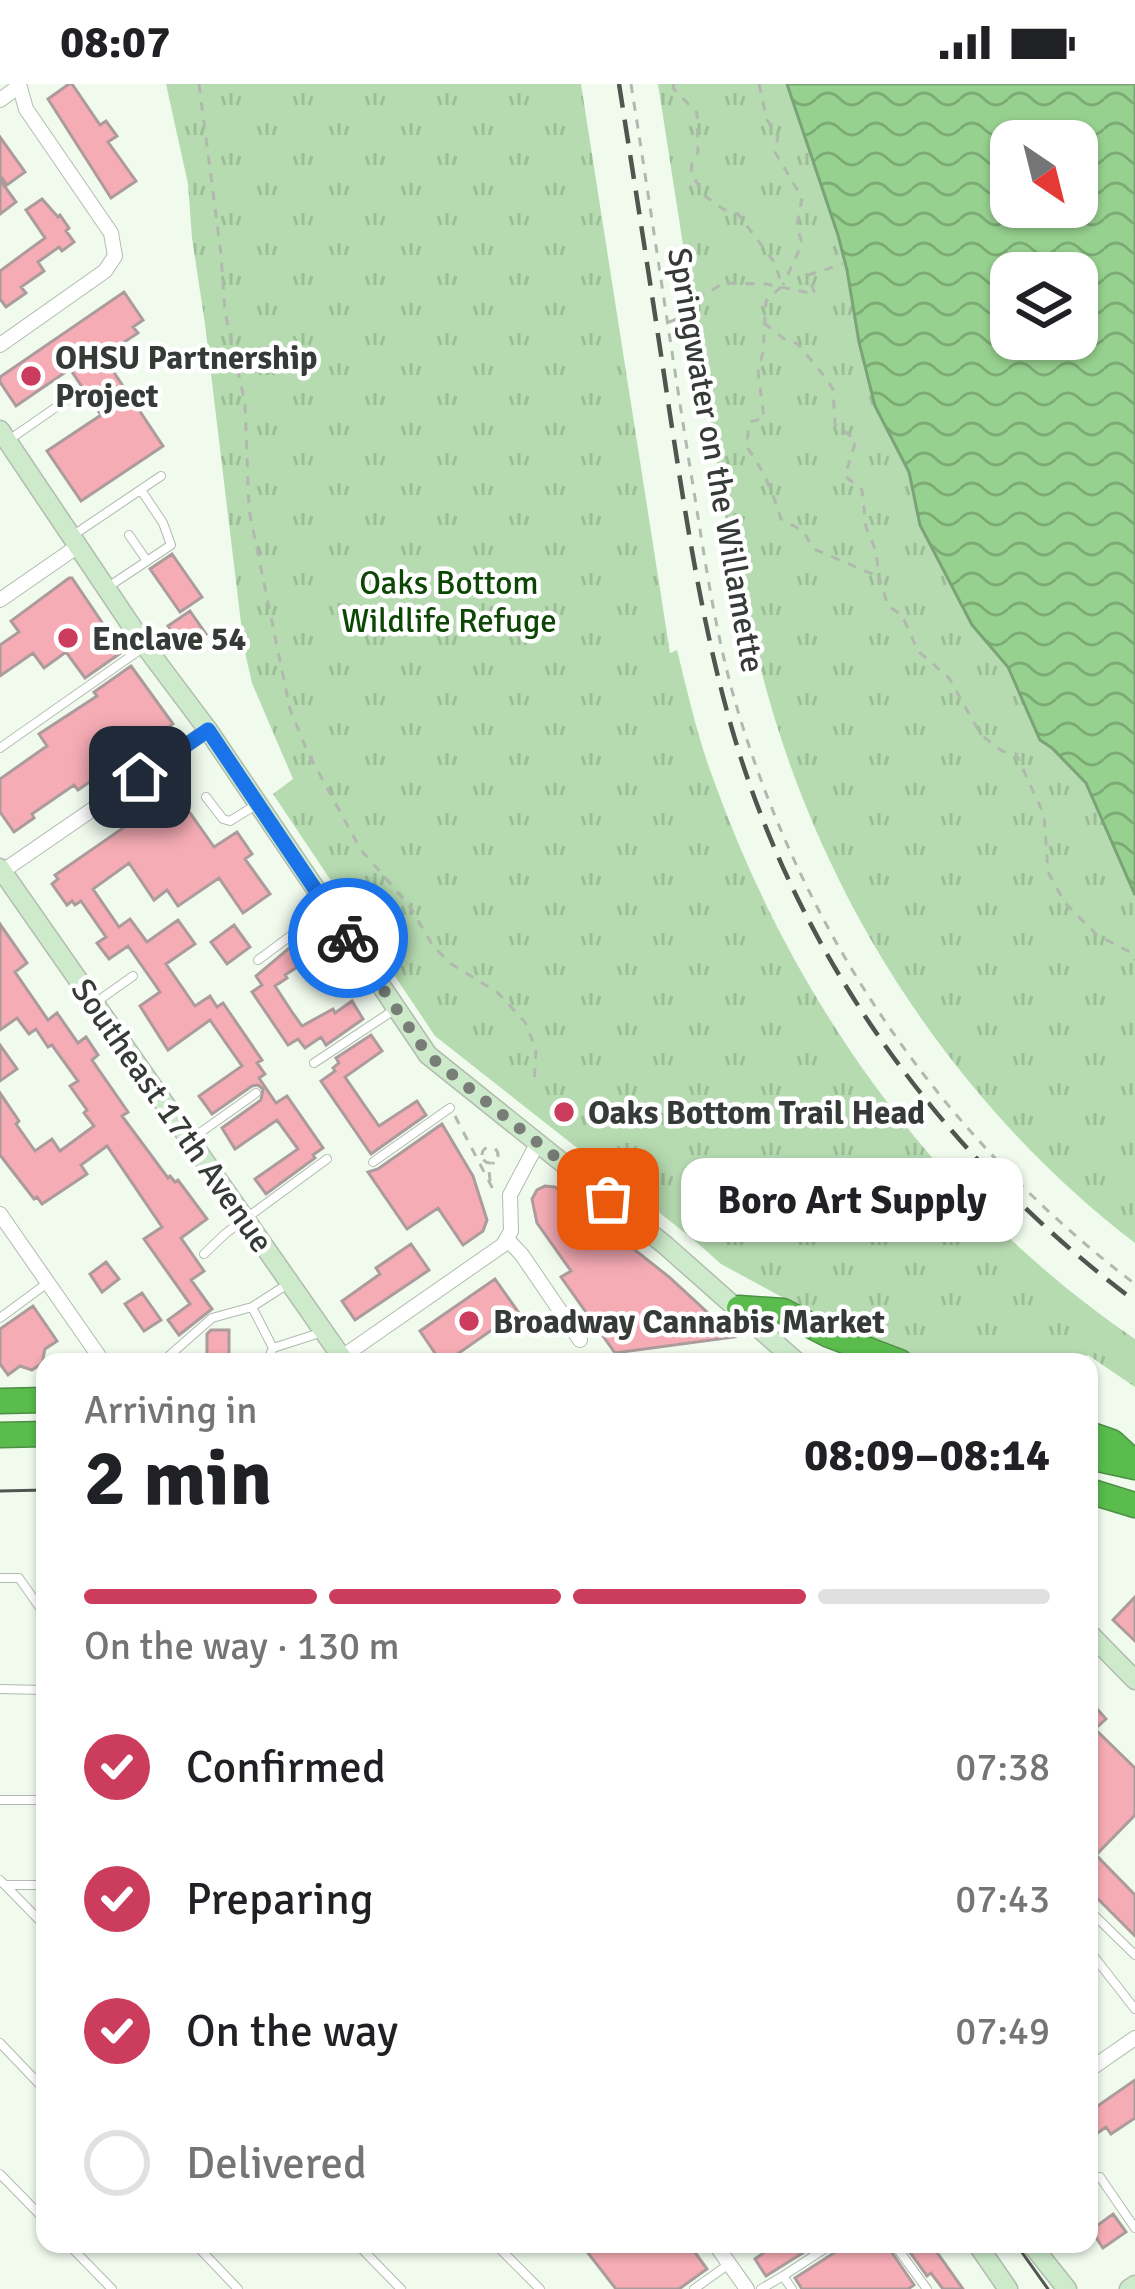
<!DOCTYPE html>
<html lang="en">
<head>
<meta charset="utf-8">
<style>
  :root { --surface:#fff; --page:#f6f6f6; --text:#202124; --muted:#757577; --line:#e0e0e0; --accent:#cb3c5d }
  body { margin:0; font-family:Signika,sans-serif; background:var(--page); color:var(--text); height:100vh; display:flex; flex-direction:column; font-size:45px; white-space:nowrap }
  * { box-sizing:border-box; margin:0 }
  p { font-size:39px; color:var(--muted) }
  .icon { flex:none; width:66px; height:66px; fill:none; stroke:currentColor; stroke-width:2; stroke-linecap:round; stroke-linejoin:round }
  .map { position:relative; flex:1; overflow:hidden }
  .panel { position:absolute; left:36px; top:1269px; width:1062px; height:900px; display:flex; flex-direction:column; background:var(--surface); border-radius:24px; box-shadow:0 3px 9px #0004 }
  .panel>* { flex:none }
  .needle { width:78px; rotate:145deg }
  .controls { position:absolute; left:990px; top:36px; display:grid; gap:24px }
  .controls a { display:grid; place-items:center; width:108px; height:108px; border-radius:24px; background:var(--surface); box-shadow:0 3px 9px #0004; font-size:60px }
  .pin { position:absolute; display:grid; place-items:center; width:102px; height:102px; color:#fff; margin:-51px; border-radius:24px; box-shadow:0 6px 18px #0006 }
  .courier { position:absolute; display:grid; place-items:center; width:120px; height:120px; margin:-60px; border:9px solid #1a73e8; border-radius:50%; background:#fff; color:#222; box-shadow:0 3px 15px #0007 }
  .bubble { position:absolute; height:84px; border-radius:24px; background:var(--surface); box-shadow:0 3px 9px #0004; font-size:39px; font-weight:700; line-height:84px; text-align:center }
  .headline em { font-style:normal; font-weight:700 }
  .headline div { display:flex; flex-direction:column-reverse }
  .headline { display:flex; align-items:center; justify-content:space-between; height:204px; padding:0 48px }
  h1 { font-size:78px; font-weight:700; line-height:90px }
  .bar { display:grid; grid-template-columns:repeat(4,1fr); gap:18px 12px; align-content:center; height:144px; padding:0 48px }
  .bar i { height:15px; border-radius:9px; background:var(--line) }
  .bar .current { background:var(--accent) }
  .bar p { grid-column:span 4 }
  ol { padding:0 48px; list-style:none }
  li { display:flex; align-items:center; gap:36px; height:132px }
  li p { margin-inline-start:auto }
  li .icon { padding:12px; border-radius:50%; background:var(--accent); color:#fff; stroke-width:4 }
  li:last-child { color:var(--muted) }
  li i { width:66px; height:66px; border:6px solid var(--line); border-radius:50% }
  .status { display:flex; justify-content:space-between; align-items:center; height:84px; padding:0 60px; background:var(--surface); direction:ltr }
  .status svg { height:33px; fill:currentColor }
  .map>svg:first-child { display:block }
  .park { fill:url(#park-tufts) }
  .water { fill:url(#water-waves); stroke:#7aa475; stroke-width:3; fill-rule:evenodd }
  .building { fill:#f6acb5; stroke:#ac9b9d; stroke-width:3 }
  .lines { fill:none; stroke-linecap:round; stroke-linejoin:round }
  .lane-casing { stroke:#b1bbaf; stroke-width:10 }
  .street-casing { stroke:#b1bbaf; stroke-width:16 }
  .secondary-casing { stroke:#b1bbaf; stroke-width:21 }
  .highway-casing { stroke:#4d8f45; stroke-width:27 }
  .path { stroke:#b1b9af; stroke-width:3; stroke-dasharray:9 9; stroke-linecap:butt }
  .lane { stroke:#fff; stroke-width:8 }
  .street { stroke:#fff; stroke-width:14 }
  .secondary { stroke:#cdebca; stroke-width:18 }
  .highway { stroke:#59bc4d; stroke-width:24 }
  .tram { stroke:#505550; stroke-width:3 }
  .rail { stroke:#505550; stroke-width:4.5; stroke-dasharray:24 12; stroke-linecap:butt }
  .done { stroke:#787e77; stroke-width:12; stroke-dasharray:0 21.6 }
  .route { stroke:#1a73e8; stroke-width:15 }
  .poi-dot { fill:#cb3c5d; stroke:#fff; stroke-width:4.5 }
  .labels { text-anchor:middle; stroke-width:9; stroke-linejoin:round; paint-order:stroke }
  .poi-label { font-size:33px; font-weight:bold; fill:#373b37; stroke:#fff; text-anchor:start }
  .street-label { font-size:33px; fill:#373b37; stroke:#fff }
  .park-label { font-size:33px; fill:#0c4704; stroke:#fff }
</style>
</head>
<body>
<div class="status"><b>08:07</b><svg viewBox="0 0 49 12"><path d="M0 12V9h3v3zM5 12V6h3v6zM10 12V3h3v9zM15 12V0h3v12zM26 1h20v11H26zM47 4h2v5h-2z"/></svg></div>
<div class="map">
<svg width="1135" height="2205" viewBox="0 0 1135 2205">
  <defs>
    <pattern id="park-tufts" width="24" height="20" patternUnits="userSpaceOnUse" patternTransform="scale(3)"><rect width="24" height="20" fill="#b6dbb1"/><path d="M3 7l-1-3M5 7V3M7 7l1-3M15 17l-1-3M17 17v-4M19 17l1-3" fill="none" stroke="#9dbd99"/></pattern>
    <pattern id="water-waves" width="16" height="10" patternUnits="userSpaceOnUse" patternTransform="scale(3)"><rect width="16" height="10" fill="#97d18f"/><path d="M0 5q4-4 8 0t8 0" fill="none" stroke="#7cab76"/></pattern>
  </defs>
  <rect width="100%" height="100%" fill="#f0fbee"/>
  <path class="park" d="M166,0H581L670,569L677,566C688,610 698,655 714,697C794,920 938,1121 1135,1255V1303L1088,1271L1069,1278H933L896,1266L826,1237L721,1180L694,1156L435,952L273,710L293,695L252,599L244,564L205,240L192,154L188,100Z
    M658,0H787L838,151L847,186L859,258L875,322L909,388L920,441L972,541L1008,582L1039,656L1052,664L1086,699L1135,811V1159C932,1003 792,768 746,517L739,521Z"/>
  <path class="water" d="M787,0H1135V811L1086,699L1052,664L1040,656L1008,583L972,541L920,441L909,388L875,322L859,258L847,186L838,151ZM1011,57H1077V123H1011ZM1011,189H1077V255H1011Z"/>
  <path class="building" d="M69,0H72L100,41L106,37L117,52L108,58L136,97L111,114L48,15Z
    M0,53L25,88L7,101L0,91Z
    M0,96L16,118L0,130Z
    M42,115L58,133L60,131L69,144L66,147L74,158L62,167L59,163L38,178L44,187L21,203L26,209L6,223L0,215V187L45,154L26,126Z
    M124,208L143,236L133,243L138,249L103,272L163,362L81,417L47,367L101,331L70,285L16,322L0,298V293Z
    M172,470L202,513L180,528L150,485Z
    M69,494H72L122,568L85,594L66,568L44,584L33,569L0,592V561L19,548L11,537Z
    M190,527L206,550L184,565L168,542Z
    M131,582L173,640L78,706L74,701L32,730L34,734L14,748L0,728V695L47,662L39,650L97,612L94,608Z
    M166,707L170,713L176,709L214,763L237,748L252,770L245,775L270,810L243,829L219,794L178,822L167,806L154,816L129,779L93,805L119,843L130,835L147,858L178,836L195,860L166,880L195,922L210,912L217,923L223,919L262,976L257,979L265,990L259,994L276,1019L287,1012L323,1064L313,1071L315,1074L266,1110L255,1095L298,1065L277,1036L235,1065L222,1044L261,1016L263,1005L258,1001L252,1002L212,1030L199,1012L242,982L228,962L210,936L168,966L140,922L160,908L156,902L128,862L109,875L97,859L106,853L81,817L75,821L72,817L67,821L52,800L58,795L55,791L142,731L139,727Z
    M0,840L27,879L15,888L48,936L57,929L78,959L86,953L98,971L92,976L128,1028L122,1032L168,1094L170,1092L175,1098L178,1096L207,1135L181,1154L204,1187L191,1196L212,1225L179,1251L168,1236L190,1220L144,1155L162,1143L107,1062L81,1081L87,1090L42,1120L37,1113L34,1115L0,1071V1009L19,1037L16,1040L35,1067L52,1055L60,1067L94,1042L84,1029L87,1026L70,1002L78,997L52,961L48,963L36,945L29,950L17,934L0,946Z
    M234,841L250,863L227,880L211,858Z
    M306,850L316,865L300,876L302,880L285,891L287,894L275,902L292,928L302,942L333,925L335,929L352,917L363,935L326,961L321,953L305,964L298,955L288,961L252,908L262,901L256,892Z
    M371,951L382,967L345,993L367,1025L379,1042L417,1017L426,1031L371,1070L321,997L335,987L333,984L339,979L336,974Z
    M0,961L17,985L0,997Z
    M442,1040L473,1092L487,1136L483,1147L463,1161L438,1124L407,1145L368,1088L378,1085Z
    M545,1102L555,1103L578,1121L597,1144L606,1143L669,1193L734,1253L615,1269L561,1193L571,1187L537,1139L532,1115L537,1106Z
    M411,1160L429,1186L355,1236L342,1217L380,1190L376,1184Z
    M106,1178L119,1195L102,1208L90,1190Z
    M495,1195L526,1239L514,1247L506,1236L446,1278H441L420,1247Z
    M142,1209L161,1236L144,1247L125,1220Z
    M33,1222L57,1257L45,1265L42,1279L32,1286L20,1282L8,1291L0,1280V1245Z
    M211,1246H229V1278H207V1250Z
    M1135,1513V1557L1113,1536Z
    M1089,1616L1106,1635L1095,1645L1135,1684V1731L1096,1771L1135,1811V1852L1089,1806Z
    M1135,1996V2034L1111,2050L1106,2043L1089,2055V2028Z
    M1113,2130L1126,2148L1103,2164L1091,2146Z
    M581,2160H689L707,2185L679,2205H616Z
    M776,2160H817L766,2192L755,2175Z
    M840,2160H886L914,2201L908,2205H802L795,2194L837,2167Z
    M904,2160H931L963,2205H943L931,2189L927,2192Z"/>
  <g class="lines">
    <defs>
      <path id="lane" d="M6,358L75,310
        M129,451L147,477
        M72,452L161,392
        M108,503L171,461L163,439L141,406
        M0,664L144,563
        M206,713L223,735L230,737L256,721
        M258,876L327,825
        M95,919L133,892
        M314,979L394,926
        M194,1053L256,1009
        M373,1078L450,1024
        M204,1170L226,1149L327,1075
        M0,1234L46,1200
        M273,1264L252,1223L288,1200
        M162,1278L212,1234L252,1223
        M267,1278L273,1264L323,1248
        M0,1494H19L45,1531
        M0,1605L45,1606
        M0,1716H45
        M0,1796L45,1842
        M5,1801H45
        M1089,1826L1135,1871
        M1092,1870L1135,1925
        M0,1959L45,2006
        M0,2090L45,2136
        M1089,2094L1100,2093L1135,2144
        M68,2160L112,2205
        M195,2160L238,2205
        M357,2160L401,2205
        M495,2160L540,2205
        M894,2160L927,2205
        M694,2205L729,2180
        M761,2205L783,2192
        M792,2205L783,2192L832,2160"/>
      <path id="street" d="M0,16L19,2
        M0,261L105,187L115,172L111,149L26,25L19,0
        M0,516L78,462
        M0,789L208,646
        M0,1130L103,1278
        M507,1155L522,1171L580,1256
        M342,1273L503,1161L511,1147L510,1111L537,1060
        M1089,1986L1135,1954
        M715,2160L747,2205"/>
      <path id="secondary" d="M0,346L145,562L208,646L428,971L665,1161L797,1278
        M0,784L345,1278
        M1089,1549L1135,1596
        M977,2160L1008,2205
        M1031,2160L1067,2205
        M1129,2205L1135,2201"/>
      <path id="highway" d="M739,1224L783,1227L829,1251L900,1278
        M0,1317L45,1316
        M1089,1350L1112,1358L1135,1379
        M0,1351L45,1350
        M1089,1373L1135,1383
        M1089,1407L1135,1421"/>
    </defs>
    <use href="#lane" class="lane-casing"/>
    <use href="#street" class="street-casing"/>
    <use href="#secondary" class="secondary-casing"/>
    <use href="#highway" class="highway-casing"/>
    <path class="path" d="M199,0L221,170L225,228L245,319L249,426L290,625L307,667L361,766L409,821L433,862L450,879L498,909L525,938L536,965L534,1002
      M631,0C651,126 669,252 689,377C702,455 712,534 733,610C800,847 939,1051 1135,1200
      M674,0L673,4L697,29L698,68L692,79L691,89L705,112L723,125L738,130L775,179L782,202L766,217L763,268L758,287L764,334L750,338L746,362C763,385 773,408 781,435L803,447L814,465L877,492
      M759,0L767,36L778,52L775,68L802,114L797,142L802,160L783,201
      M669,238C685,233 688,226 699,215C706,208 714,207 722,199L766,200L815,210L808,191L843,180
      M764,239L783,254L798,260L825,293L833,305L835,340L856,356L845,392L862,406L866,443L876,467L879,493L888,522L902,531L918,567L949,594L981,651L1002,667L1016,670L1044,731L1048,788L1065,819L1097,851L1132,869L1135,876
      M455,1032L495,1109
      M482 1071a8 8 0 1 1 16 0a8 8 0 1 1-16 0Z
      M490,1097L489,1085L494,1078"/>
    <use href="#lane" class="lane"/>
    <use href="#street" class="street"/>
    <use href="#secondary" class="secondary"/>
    <use href="#highway" class="highway"/>
    <path class="tram" d="M0,1407L45,1406
      M1016,2160L1048,2205"/>
    <path class="rail" d="M619,0C636,108 653,216 669,324C689,453 708,584 752,707C826,912 961,1087 1135,1217"/>
  </g>
  <g class="lines">
    <path class="done" d="M348,854L428,971L608,1115"/>
    <path class="route" d="M140,693L208,646L348,854"/>
  </g>
  <g class="poi-dot">
    <circle cx="31" cy="292" r="12"/>
    <circle cx="68" cy="554" r="12"/>
    <circle cx="564" cy="1028" r="12"/>
    <circle cx="469" cy="1237" r="12"/>
  </g>
  <g class="labels">
    <g class="poi-label">
      <text x="55" y="285">OHSU Partnership<tspan x="55" dy="38">Project</tspan></text>
      <text x="92" y="566">Enclave 54</text>
      <text x="588" y="1040">Oaks Bottom Trail Head</text>
      <text x="493" y="1249">Broadway Cannabis Market</text>
    </g>
    <g class="street-label">
      <text transform="translate(717 376) rotate(80)" y="12">Springwater on the Willamette</text>
      <text transform="translate(173 1031) rotate(55)" y="12">Southeast 17th Avenue</text>
    </g>
    <g class="park-label">
      <text x="449" y="510">Oaks Bottom<tspan x="449" dy="38">Wildlife Refuge</tspan></text>
    </g>
  </g>
</svg>
<div class="controls">
<a><svg class="needle" viewBox="-14 -14 28 28"><path d="M0-13l5 13h-10z" fill="#e53935"/><path d="M0 13l5-13h-10z" fill="#757577"/></svg></a>
<a><svg class="icon" aria-label="layers" viewBox="0 0 24 24"><path d="M12 4l9 5-9 5-9-5zM3 14l9 5 9-5"/></svg></a>
</div>
<div class="pin" style="left:608px;top:1115px;background:#ea580c"><svg class="icon" aria-label="bag" viewBox="0 0 24 24"><path d="M5 8h14l-1 12H6zM9 8a3 3 0 0 1 6 0"/></svg></div>
<div class="pin" style="left:140px;top:693px;background:#1f2937"><svg class="icon" aria-label="home" viewBox="0 0 24 24"><path d="M3 11l9-7 9 7M6 9v11h12V9"/></svg></div>
<div class="courier" style="left:348px;top:854px"><svg class="icon" aria-label="bike" viewBox="0 0 24 24"><circle cx="6" cy="16" r="4"/><circle cx="18" cy="16" r="4"/><path d="M6 16l4-8h5l3 8M10 8l3 8H6M13 5h3"/></svg></div>
<div class="bubble" style="left:681px;top:1074px;width:342px">Boro Art Supply</div>
<section class="panel">
<div class="headline"><div><h1>2 min</h1><p>Arriving in</p></div><em>08:09–08:14</em></div>
<div class="bar"><i class="current"></i><i class="current"></i><i class="current"></i><i></i><p>On the way · 130 m</p></div>
<ol>
<li><svg class="icon" aria-label="check" viewBox="0 0 24 24"><path d="M5 12l5 5 9-10"/></svg>Confirmed<p>07:38</p></li>
<li><svg class="icon" aria-label="check" viewBox="0 0 24 24"><path d="M5 12l5 5 9-10"/></svg>Preparing<p>07:43</p></li>
<li><svg class="icon" aria-label="check" viewBox="0 0 24 24"><path d="M5 12l5 5 9-10"/></svg>On the way<p>07:49</p></li>
<li><i></i>Delivered</li>
</ol>
</section>
</div>
</body>
</html>
